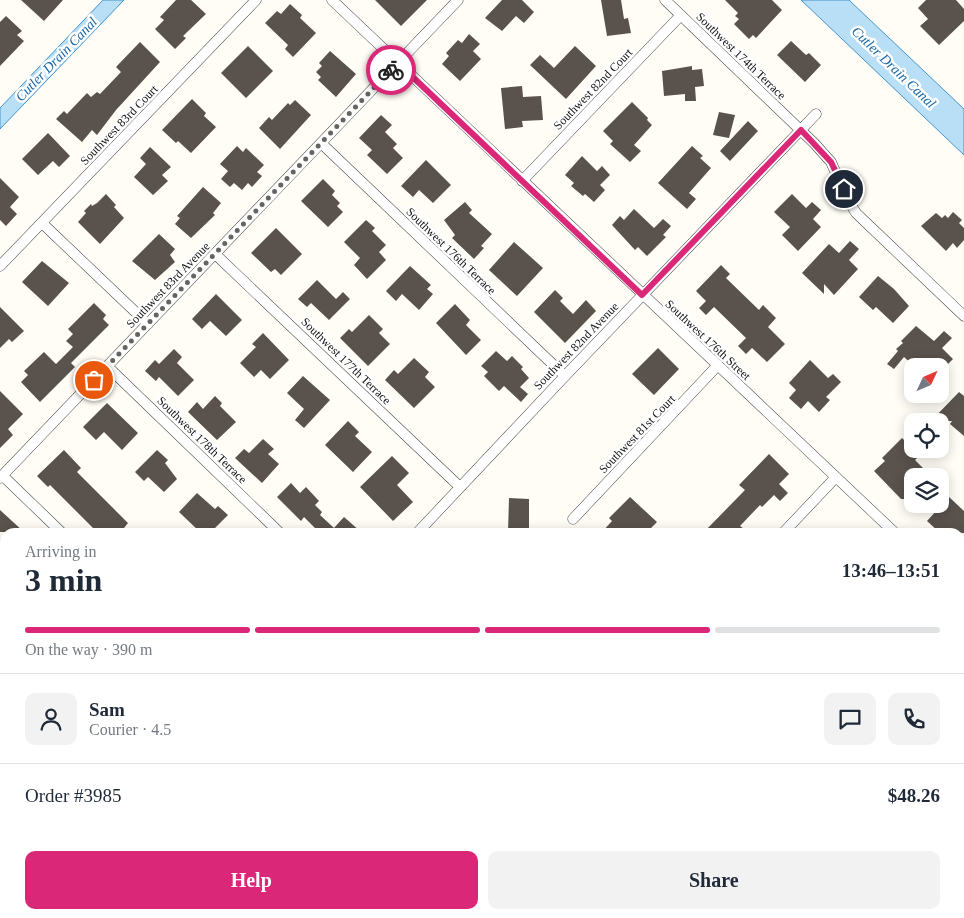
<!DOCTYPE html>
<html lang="en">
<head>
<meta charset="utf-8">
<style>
  :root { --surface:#fff; --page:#f2f2f3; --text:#1f2937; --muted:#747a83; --line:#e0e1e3; --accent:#db2777 }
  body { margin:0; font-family:"Times New Roman",serif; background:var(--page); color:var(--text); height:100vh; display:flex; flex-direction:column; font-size:19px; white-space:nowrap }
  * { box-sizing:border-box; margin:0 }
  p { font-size:16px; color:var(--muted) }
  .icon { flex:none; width:28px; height:28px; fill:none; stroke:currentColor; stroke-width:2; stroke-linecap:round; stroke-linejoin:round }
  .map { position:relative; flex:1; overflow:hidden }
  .drawer { position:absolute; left:0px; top:528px; width:965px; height:391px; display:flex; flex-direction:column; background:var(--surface); border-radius:15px 15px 0 0; box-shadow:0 2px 12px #0003 }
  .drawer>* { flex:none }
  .needle { width:32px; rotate:46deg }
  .tools { position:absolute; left:904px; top:358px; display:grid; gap:10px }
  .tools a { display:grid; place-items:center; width:45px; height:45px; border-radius:10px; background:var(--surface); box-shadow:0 2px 12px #0003; font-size:25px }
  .pin { position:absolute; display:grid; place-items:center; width:42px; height:42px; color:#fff; margin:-21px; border:2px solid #fff; border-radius:50%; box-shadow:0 1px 5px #0007 }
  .courier { position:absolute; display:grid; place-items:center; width:50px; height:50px; margin:-25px; border:4px solid #db2777; border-radius:50%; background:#fff; color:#222; box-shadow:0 1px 6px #0007 }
  .summary em { font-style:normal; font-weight:700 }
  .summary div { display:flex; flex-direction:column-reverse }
  .summary { display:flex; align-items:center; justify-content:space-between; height:85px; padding:0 25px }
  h1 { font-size:32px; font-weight:700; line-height:38px }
  .bar { display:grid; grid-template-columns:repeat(4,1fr); gap:8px 5px; align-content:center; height:60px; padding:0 25px }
  .bar i { height:6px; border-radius:4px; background:var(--line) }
  .bar .active { background:var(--accent) }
  .bar p { grid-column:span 4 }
  .line { display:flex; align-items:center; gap:12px; padding:0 25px; border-top:1px solid var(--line) }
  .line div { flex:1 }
  .round { display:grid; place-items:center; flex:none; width:52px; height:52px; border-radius:10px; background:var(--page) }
  .primary-button { display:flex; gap:10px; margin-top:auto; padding:10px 25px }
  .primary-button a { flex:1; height:58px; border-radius:10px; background:var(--accent); color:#fff; font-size:20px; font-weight:700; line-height:58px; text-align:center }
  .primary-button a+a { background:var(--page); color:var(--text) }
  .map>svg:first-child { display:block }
  .water { fill:#b9dff7; stroke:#4095ce }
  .building { fill:#5a524d }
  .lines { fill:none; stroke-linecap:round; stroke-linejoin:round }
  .street-casing { stroke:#444; stroke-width:11 }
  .street { stroke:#fff; stroke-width:10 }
  .done { stroke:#646461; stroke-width:5; stroke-dasharray:0 9 }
  .route { stroke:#db2777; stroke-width:6 }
  .labels { text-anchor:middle; stroke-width:5; stroke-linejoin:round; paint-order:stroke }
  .street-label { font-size:12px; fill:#111; stroke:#fff }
  .water-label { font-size:14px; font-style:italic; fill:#1867a5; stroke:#fff }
</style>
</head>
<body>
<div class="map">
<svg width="964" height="918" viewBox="0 0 964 918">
  <rect width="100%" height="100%" fill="#fffdf5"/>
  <path class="water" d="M103,0H124L0,129V108Z
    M801,0H849L964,109V155Z"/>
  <path class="building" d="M21,0H63L44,21Z
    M176,0H191L206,14L183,36L186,38L175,49L155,29L164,20L160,17Z
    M375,0H427L401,26Z
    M502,0H522L534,12L524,23L516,16L502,31L485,18Z
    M601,0H621L624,19L628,18L631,33L607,36Z
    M725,0H772L782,10L756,38L753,35L749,39L734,24L739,19L735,16L738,13Z
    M926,0H956L964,9V21L939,45L920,26L928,19L918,8Z
    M290,4L302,15L300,18L316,33L293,57L285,49L288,45L265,23L277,11L281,14Z
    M6,16L22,31L17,35L24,41L0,66V22Z
    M469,34L480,44L473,51L481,59L460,81L442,64L449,56L446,53L458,40L462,43Z
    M791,41L806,55L809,53L821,65L805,82L777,55Z
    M140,42L160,62L116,110L97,135L92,130L82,142L56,119L64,111L67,114L87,93L91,97L97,92L100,94L121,72L116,67Z
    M248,46L273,71L246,98L221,73Z
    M575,46L596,66L566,99L530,65L540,55L554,68Z
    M330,51L356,74L336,97L318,80L321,77L316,72L322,66L319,63Z
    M692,66V70L702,69L704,86L695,87L696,101H685V94L664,96L662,71Z
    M522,86L523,97L541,96L543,120L522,121L523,127L505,129L501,88Z
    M192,99L206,113L204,116L216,127L191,153L178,141L176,143L162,130Z
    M295,100L311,115L280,149L259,128L269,117L272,120L288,103L290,105Z
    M632,102L648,118L647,120L652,125L634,145L641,151L630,162L610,144L613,141L603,131Z
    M719,112L735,115L729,138L713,135Z
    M381,115L392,125L385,132L397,144L393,148L403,158L387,174L367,155L372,150L359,138Z
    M748,121L758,131L730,161L720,151Z
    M48,133L70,156L59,167L53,161L38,175L22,159Z
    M237,146L243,152L246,148L264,165L257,172L262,176L252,187L248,183L242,190L234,183L230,187L221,179L228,171L220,164Z
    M692,146L703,156L700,158L711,168L689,193L696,199L687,209L658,183Z
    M150,147L171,167L162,175L168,181L153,195L134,177L146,164L140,158Z
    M582,156L597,171L602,166L610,175L600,185L605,190L594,202L585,194L583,196L571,186L574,183L565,175Z
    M426,160L451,185L433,203L419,190L413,197L401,186Z
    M0,178L19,197L10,207L17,214L6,226L0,220Z
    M323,179L335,191L332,195L340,203L337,206L343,212L328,227L301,201Z
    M203,187L221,203L213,213L215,215L191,238L175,224L180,218L177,216Z
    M106,194L116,205L114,207L124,218L100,244L78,222L86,213L84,211L91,204L92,206L97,203Z
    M792,194L806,208L812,202L821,210L813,219L821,227L798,251L782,235L790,227L774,212Z
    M465,202L472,210L469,213L492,234L481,246L484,248L474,259L452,238L455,235L444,220Z
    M634,209L654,228L663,219L671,226L663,235L666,237L647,256L638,247L635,250L612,225L620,216L624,220Z
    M953,212L962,220L959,223L964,228V240L957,248L953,243L946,251L921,226L936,213L942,218L945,215L948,218Z
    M366,220L375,228L372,231L386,245L379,252L386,260L367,279L354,265L360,258L344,242Z
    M276,228L302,254L281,275L275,269L271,272L251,253Z
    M159,234L175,249L170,255L175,262L155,280L132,261Z
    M850,241L859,249L849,260L858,269L834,295L824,284V294L802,273L829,244L839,253Z
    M514,242L543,268L517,296L489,270Z
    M42,261L69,283L48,306L22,282Z
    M721,265L730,274L726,278L759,310L763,305L776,318L768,327L785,344L767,362L752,348L746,354L738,346L746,338L714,307L706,315L699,308L706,301L696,291Z
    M410,266L431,285L427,289L433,294L419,310L402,294L396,301L386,291Z
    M878,276L894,289L909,306L893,323L876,307L873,310L859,297Z
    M317,280L336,299L343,292L350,299L329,320L311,303L307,307L298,299Z
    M555,290L563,298L560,301L573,314L586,300L596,311L565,343L534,312Z
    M216,294L242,320L226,336L210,321L202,329L192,319Z
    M94,303L106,315L103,319L109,325L71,363L75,367L40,402L21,382L28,375L24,371L44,352L56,364L73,347L66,341L73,334L68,329Z
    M455,304L470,320L466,325L481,340L466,355L436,323Z
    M0,307L24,331L12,342L9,339L0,348Z
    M369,315L383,329L379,333L390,344L368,366L340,338L349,329L352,332Z
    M916,326L934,341L944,331L952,338L942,348L953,359L946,366H914L904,357L894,369L887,364L898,351L896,349L903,343L901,341Z
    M263,333L289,360L270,379L261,370L254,377L240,363L256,347L252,344Z
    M658,348L679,369L654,395L632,374Z
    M174,349L182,357L177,363L194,380L178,396L159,377L156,381L145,371L155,360L159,364Z
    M496,351L507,361L512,356L523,367L521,369L529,378L520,387L528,394L521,402L504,386L499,391L484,376L488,372L481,366Z
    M414,358L429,372L425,377L435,387L414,408L385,380L394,370L398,374Z
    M810,360L828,378L833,374L841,382L826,397L830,400L819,412L808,401L801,409L789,398L796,390L789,383Z
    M303,376L330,400L304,428L295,420L304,409L287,393Z
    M0,391L23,414L8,429L13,435L0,448Z
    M959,392L964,396V436L950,424L952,421H931Z
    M215,396L222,403L220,406L236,422L217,440L188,412L197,402L203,409Z
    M107,403L138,433L122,450L104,432L96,440L83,427Z
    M348,421L359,432L355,436L372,452L353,472L325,445Z
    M902,438L920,455L915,460L926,471L922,476H912V493L906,499H901L874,471L885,461L882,458Z
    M263,439L274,449L268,454L279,464L262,483L235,458L244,449L249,453Z
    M64,450L81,468L77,472L128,523L124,528L129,532H97L50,485L48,487L37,476Z
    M157,450L168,460L165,463L177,479L164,492L148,477L144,481L135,472Z
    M769,454L789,474L779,484L788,493L780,501L774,495L762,507L760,505L740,526L748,532H704L745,490L739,485Z
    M392,456L409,473L397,485L413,502L393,521L360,487Z
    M291,483L300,493L306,487L319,501L315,505L322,512L320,515L334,528L344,517L361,532H319L304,517L301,521L277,497Z
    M197,493L215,509L218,506L228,515L211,532H200L179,512Z
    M630,497L657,522L647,532H602L612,521L609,518Z
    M949,497L964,511V533L939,532L927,521Z
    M509,498L529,499V532H508Z
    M0,510L24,532H0Z"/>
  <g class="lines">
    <defs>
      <path id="street" d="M332,0L894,532
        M665,0L814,143L831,162L847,198L856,213L964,316
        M321,143L565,376
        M522,181L681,15
        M42,223L148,324
        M215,254L460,487
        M0,266L256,0
        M107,366L279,532
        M2,475L61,532
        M0,478L458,0
        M573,519L718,365
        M418,532L565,376L816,114
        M784,532L836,477
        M960,595L964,599
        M0,683L5,688
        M240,914L244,918
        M501,914L505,918
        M54,918L58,914
        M521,918L525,914"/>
    </defs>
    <use href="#street" class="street-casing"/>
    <use href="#street" class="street"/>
  </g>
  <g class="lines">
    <path class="done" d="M94,380L391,70"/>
    <path class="route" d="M391,70L398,63L642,295L801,130L831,162L844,189"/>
  </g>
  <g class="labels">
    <g class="street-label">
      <text transform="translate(741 56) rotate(44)" y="4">Southwest 174th Terrace</text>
      <text transform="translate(593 89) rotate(-46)" y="4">Southwest 82nd Court</text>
      <text transform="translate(119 125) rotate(-46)" y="4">Southwest 83rd Court</text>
      <text transform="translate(451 251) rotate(44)" y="4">Southwest 176th Terrace</text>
      <text transform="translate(168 285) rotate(-46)" y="4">Southwest 83rd Avenue</text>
      <text transform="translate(708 340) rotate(43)" y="4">Southwest 176th Street</text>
      <text transform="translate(576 346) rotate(-46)" y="4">Southwest 82nd Avenue</text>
      <text transform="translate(346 361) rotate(44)" y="4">Southwest 177th Terrace</text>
      <text transform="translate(637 434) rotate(-46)" y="4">Southwest 81st Court</text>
      <text transform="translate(202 440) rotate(44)" y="4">Southwest 178th Terrace</text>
    </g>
    <g class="water-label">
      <text transform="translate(56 59) rotate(-46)" y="5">Cutler Drain Canal</text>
      <text transform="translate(894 67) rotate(44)" y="5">Cutler Drain Canal</text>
    </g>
  </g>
</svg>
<div class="tools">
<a><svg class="needle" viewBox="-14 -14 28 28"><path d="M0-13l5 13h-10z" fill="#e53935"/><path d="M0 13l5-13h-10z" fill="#747a83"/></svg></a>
<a><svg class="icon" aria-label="locate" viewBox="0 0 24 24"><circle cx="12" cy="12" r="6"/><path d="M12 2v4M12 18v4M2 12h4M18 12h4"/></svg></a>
<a><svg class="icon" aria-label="layers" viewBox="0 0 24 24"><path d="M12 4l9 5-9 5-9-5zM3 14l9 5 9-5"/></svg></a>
</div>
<div class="pin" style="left:94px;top:380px;background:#ea580c"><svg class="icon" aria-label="bag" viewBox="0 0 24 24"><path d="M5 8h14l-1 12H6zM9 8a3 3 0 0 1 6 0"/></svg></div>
<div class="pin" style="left:844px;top:189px;background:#1f2937"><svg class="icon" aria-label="home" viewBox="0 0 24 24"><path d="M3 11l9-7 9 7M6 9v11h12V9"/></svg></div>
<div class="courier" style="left:391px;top:70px"><svg class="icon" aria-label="bike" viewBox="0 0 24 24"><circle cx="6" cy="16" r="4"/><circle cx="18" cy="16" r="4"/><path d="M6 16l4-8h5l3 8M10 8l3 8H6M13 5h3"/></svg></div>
<section class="drawer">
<div class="summary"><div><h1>3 min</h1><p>Arriving in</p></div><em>13:46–13:51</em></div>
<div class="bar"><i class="active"></i><i class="active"></i><i class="active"></i><i></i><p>On the way · 390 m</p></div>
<div class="line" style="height:90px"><a class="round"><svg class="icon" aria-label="person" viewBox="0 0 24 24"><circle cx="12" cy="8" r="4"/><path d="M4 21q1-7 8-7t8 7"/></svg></a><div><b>Sam</b><p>Courier · 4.5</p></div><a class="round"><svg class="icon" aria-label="chat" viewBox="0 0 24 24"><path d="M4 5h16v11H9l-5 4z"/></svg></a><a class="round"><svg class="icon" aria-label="phone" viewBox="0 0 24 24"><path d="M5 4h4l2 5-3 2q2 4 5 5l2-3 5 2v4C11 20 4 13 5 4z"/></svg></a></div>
<div class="line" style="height:65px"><div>Order #3985</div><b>$48.26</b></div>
<div class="primary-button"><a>Help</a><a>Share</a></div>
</section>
</div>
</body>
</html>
